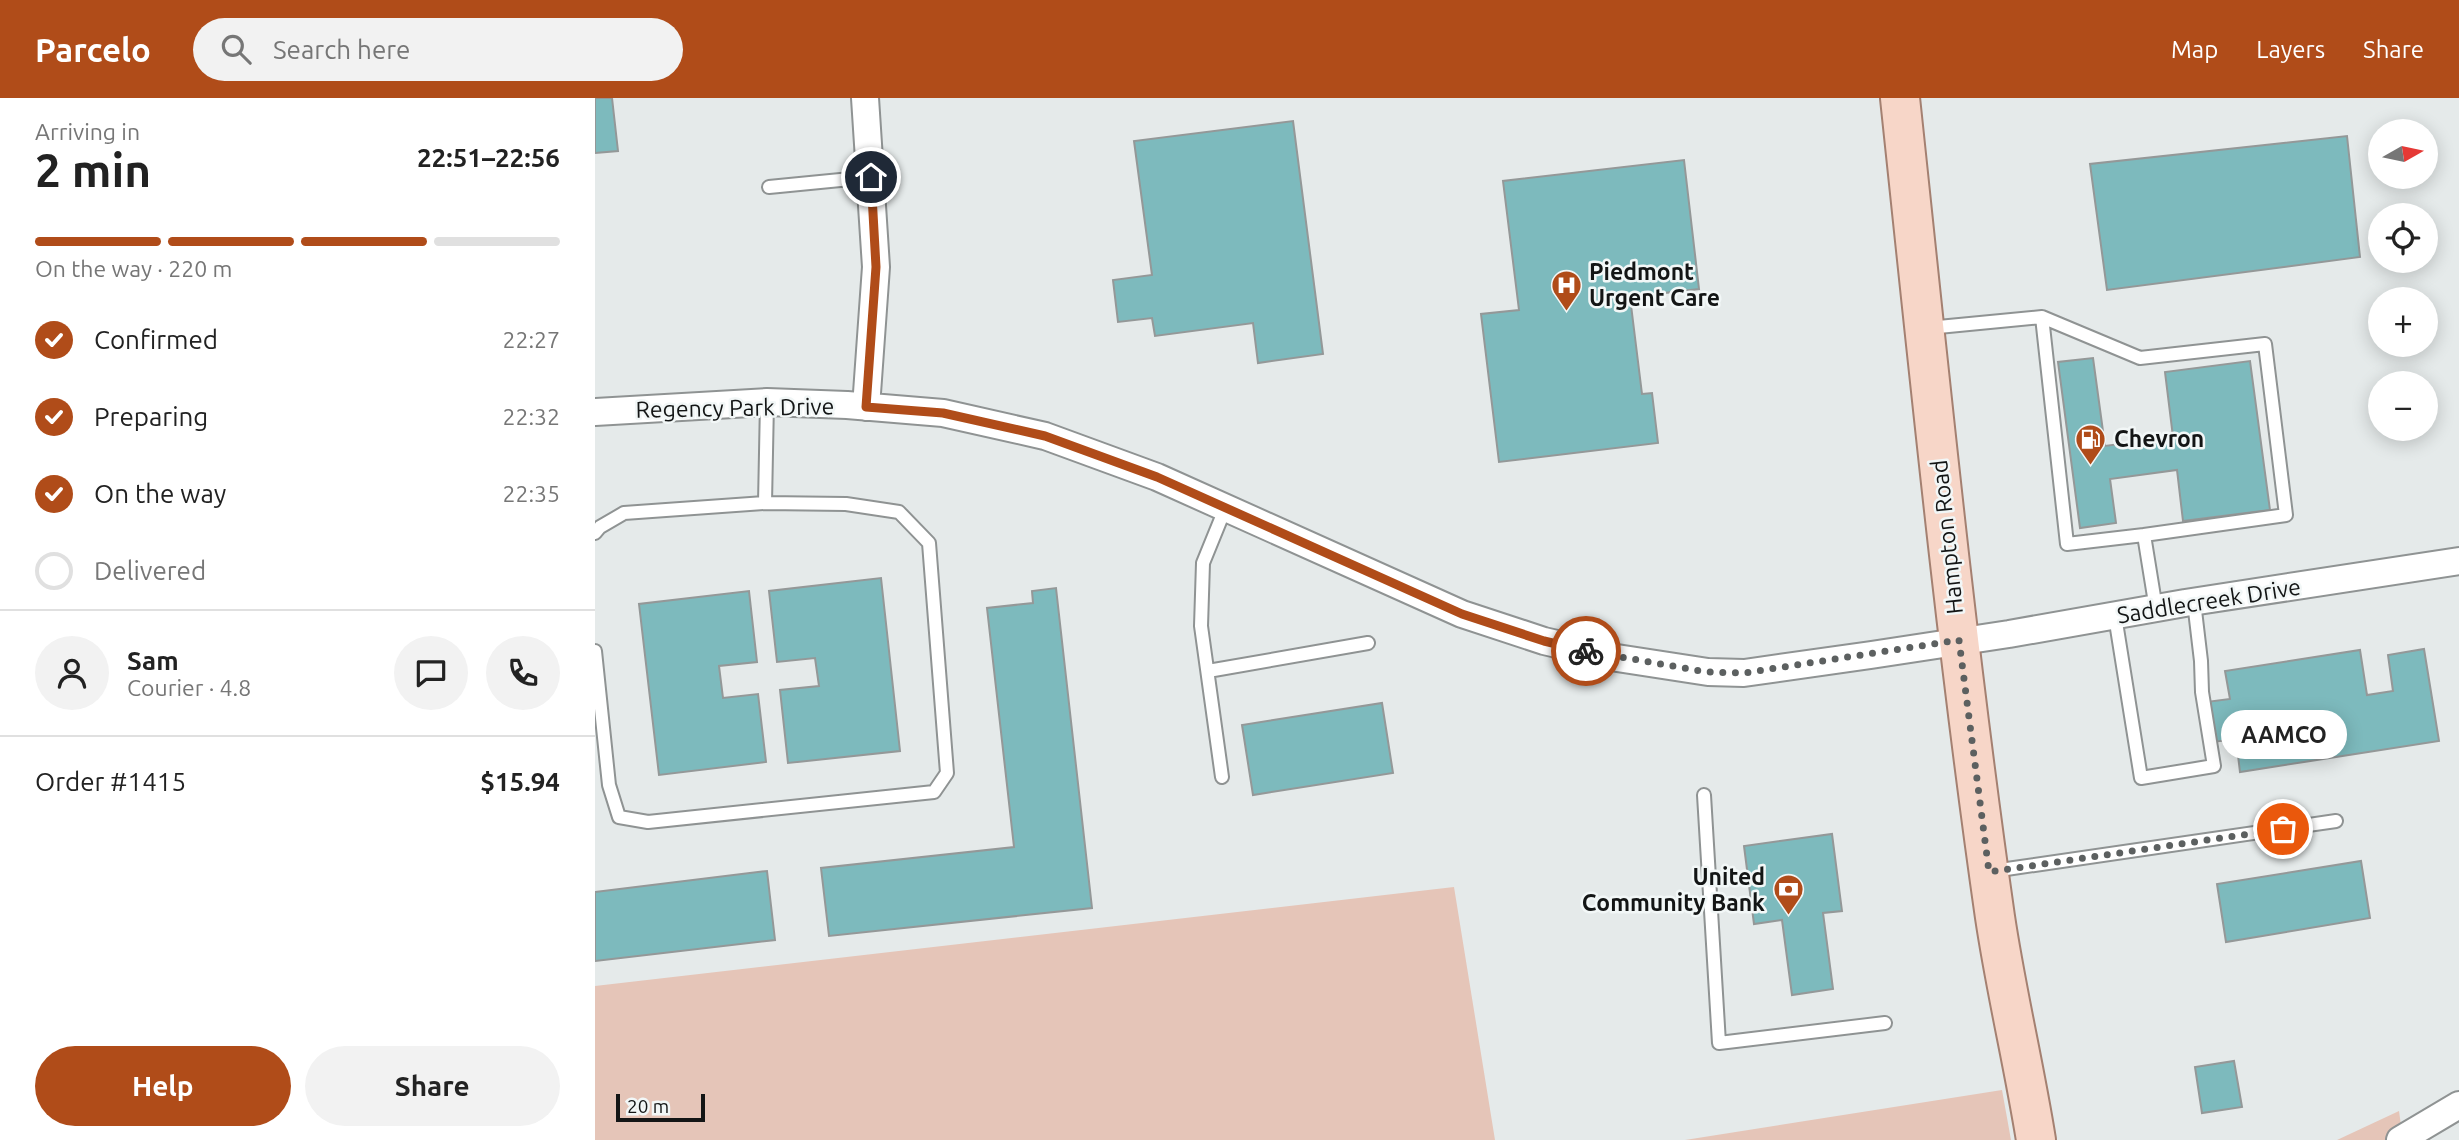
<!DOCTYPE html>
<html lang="en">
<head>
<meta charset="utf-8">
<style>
  :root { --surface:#fff; --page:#f2f2f2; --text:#222; --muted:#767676; --line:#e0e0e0; --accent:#b04c19 }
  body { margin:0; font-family:Ubuntu,sans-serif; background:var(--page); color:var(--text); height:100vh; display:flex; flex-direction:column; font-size:26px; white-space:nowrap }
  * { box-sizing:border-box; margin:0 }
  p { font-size:23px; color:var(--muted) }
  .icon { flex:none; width:38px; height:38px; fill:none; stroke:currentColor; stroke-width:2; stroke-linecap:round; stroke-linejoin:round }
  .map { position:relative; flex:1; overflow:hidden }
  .drawer { display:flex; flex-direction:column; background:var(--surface); width:595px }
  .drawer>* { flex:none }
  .needle { width:46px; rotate:81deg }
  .controls { position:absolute; left:1773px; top:21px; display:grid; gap:14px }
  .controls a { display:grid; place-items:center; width:70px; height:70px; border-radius:50%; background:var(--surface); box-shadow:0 4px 18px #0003; font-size:35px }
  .scale { position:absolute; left:21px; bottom:18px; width:89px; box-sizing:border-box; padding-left:7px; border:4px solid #131515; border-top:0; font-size:19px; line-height:24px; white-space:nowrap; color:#131515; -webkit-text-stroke:5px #f2f7f7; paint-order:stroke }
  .pin { position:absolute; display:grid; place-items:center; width:60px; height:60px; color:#fff; margin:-30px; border:4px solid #fff; border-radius:50%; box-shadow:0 2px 7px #0007 }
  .courier { position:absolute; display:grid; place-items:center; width:70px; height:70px; margin:-35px; border:5px solid #b04c19; border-radius:50%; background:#fff; color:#222; box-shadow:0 2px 9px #0007 }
  .bubble { position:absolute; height:49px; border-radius:24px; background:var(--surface); box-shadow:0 4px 18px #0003; font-size:23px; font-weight:700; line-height:49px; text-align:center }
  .summary em { font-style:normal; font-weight:700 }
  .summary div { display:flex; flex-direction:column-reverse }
  .summary { display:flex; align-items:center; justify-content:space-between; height:119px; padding:0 35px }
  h1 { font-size:46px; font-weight:700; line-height:52px }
  .bar { display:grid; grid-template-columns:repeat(4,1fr); gap:10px 7px; align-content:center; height:84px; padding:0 35px }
  .bar i { height:9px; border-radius:5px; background:var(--line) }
  .bar .selected { background:var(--accent) }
  .bar p { grid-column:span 4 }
  .line { display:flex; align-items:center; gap:18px; padding:0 35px; border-top:2px solid var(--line) }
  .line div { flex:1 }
  .round { display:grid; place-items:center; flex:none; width:74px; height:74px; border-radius:37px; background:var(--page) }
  ol { padding:0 35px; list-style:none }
  li { display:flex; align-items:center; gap:21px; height:77px }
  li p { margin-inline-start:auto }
  li .icon { padding:7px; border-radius:50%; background:var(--accent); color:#fff; stroke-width:4 }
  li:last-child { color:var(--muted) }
  li i { width:38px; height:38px; border:4px solid var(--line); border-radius:50% }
  .cta { display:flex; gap:14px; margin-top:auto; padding:14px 35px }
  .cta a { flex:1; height:80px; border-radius:42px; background:var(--accent); color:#fff; font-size:28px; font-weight:700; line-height:80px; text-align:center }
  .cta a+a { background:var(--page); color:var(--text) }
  header { display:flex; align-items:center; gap:42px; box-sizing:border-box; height:98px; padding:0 35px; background:var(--accent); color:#fff }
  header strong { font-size:33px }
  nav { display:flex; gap:38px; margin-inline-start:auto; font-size:24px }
  .search { width:490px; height:63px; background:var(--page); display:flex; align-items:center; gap:18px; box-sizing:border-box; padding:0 24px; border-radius:38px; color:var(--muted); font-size:26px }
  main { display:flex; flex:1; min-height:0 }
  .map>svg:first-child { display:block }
  .green { fill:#e5c5b8 }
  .building { fill:#7dbabd; stroke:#949898; stroke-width:2 }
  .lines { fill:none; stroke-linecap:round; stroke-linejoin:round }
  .lane-casing { stroke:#8f9393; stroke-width:16 }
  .street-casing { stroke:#8f9393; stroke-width:30 }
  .primary-casing { stroke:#a48071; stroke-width:42 }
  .lane { stroke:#fff; stroke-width:12 }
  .street { stroke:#fff; stroke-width:26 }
  .primary { stroke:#f7d6c8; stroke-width:38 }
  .done { stroke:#5c6060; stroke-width:7; stroke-dasharray:0 12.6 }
  .route { stroke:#b04c19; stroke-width:9 }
  .labels { text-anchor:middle; stroke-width:5; stroke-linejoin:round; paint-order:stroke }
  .poi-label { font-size:23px; font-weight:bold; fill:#131515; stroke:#f2f7f7; text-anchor:start }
  .street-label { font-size:23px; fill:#131515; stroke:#f2f7f7 }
</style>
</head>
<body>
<header>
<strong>Parcelo</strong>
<div class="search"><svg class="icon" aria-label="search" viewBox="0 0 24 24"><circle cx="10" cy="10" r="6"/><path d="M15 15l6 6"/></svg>Search here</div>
<nav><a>Map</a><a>Layers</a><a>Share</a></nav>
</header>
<main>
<section class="drawer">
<div class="summary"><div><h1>2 min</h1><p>Arriving in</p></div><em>22:51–22:56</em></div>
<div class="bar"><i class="selected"></i><i class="selected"></i><i class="selected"></i><i></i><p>On the way · 220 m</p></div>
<ol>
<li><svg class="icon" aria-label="check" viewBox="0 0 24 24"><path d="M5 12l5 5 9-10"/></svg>Confirmed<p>22:27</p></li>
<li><svg class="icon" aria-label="check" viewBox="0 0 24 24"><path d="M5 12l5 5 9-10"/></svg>Preparing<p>22:32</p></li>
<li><svg class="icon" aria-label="check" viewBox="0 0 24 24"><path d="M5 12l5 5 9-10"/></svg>On the way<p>22:35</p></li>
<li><i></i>Delivered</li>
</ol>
<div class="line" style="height:126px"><a class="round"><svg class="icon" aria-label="person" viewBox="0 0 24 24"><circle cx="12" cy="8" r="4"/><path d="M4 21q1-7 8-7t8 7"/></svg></a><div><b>Sam</b><p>Courier · 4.8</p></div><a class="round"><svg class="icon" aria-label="chat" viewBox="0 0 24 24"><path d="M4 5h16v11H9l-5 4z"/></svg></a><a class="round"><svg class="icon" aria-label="phone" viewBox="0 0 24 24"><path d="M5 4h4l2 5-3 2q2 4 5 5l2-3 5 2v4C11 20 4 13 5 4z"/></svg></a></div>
<div class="line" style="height:91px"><div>Order #1415</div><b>$15.94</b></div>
<div class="cta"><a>Help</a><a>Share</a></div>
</section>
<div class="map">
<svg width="1864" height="1042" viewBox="0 0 1864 1042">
  <rect width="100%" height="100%" fill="#e5eaea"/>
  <path class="green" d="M859,789L900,1042H0V888Z
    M1407,992L1416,1042H1090Z
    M1804,1013L1808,1042H1742Z"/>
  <path class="building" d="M0,0H17L23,53L0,55Z
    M698,23L728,256L663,265L658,225L560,238L557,220L523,224L518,182L557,177L539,43Z
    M1752,38L1765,159L1512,192L1495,66Z
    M1089,62L1104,191L1035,199L1047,296L1057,295L1063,345L904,364L886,216L924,212L908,83Z
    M1498,260L1510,348L1578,339L1570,274L1655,263L1675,412L1588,423L1582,372L1515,381L1521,425L1485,430L1463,264Z
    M286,480L305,653L193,665L185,592L224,588L220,560L182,564L174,493Z
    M461,490L497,810L234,838L226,770L419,749L392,510L438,505L437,493Z
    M154,493L162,564L124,568L128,600L163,596L171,664L64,677L44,506Z
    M1829,551L1844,643L1645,674L1641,641L1618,644L1611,604L1635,601L1630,573L1765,552L1772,597L1798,593L1793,557Z
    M787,605L798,675L658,697L647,627Z
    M1237,736L1247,813L1228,815L1238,891L1197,897L1187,822L1159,826L1149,748Z
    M1766,763L1775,820L1631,844L1622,786Z
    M172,773L180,842L0,863V794Z
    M1639,963L1647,1009L1607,1015L1600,969Z"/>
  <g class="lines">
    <defs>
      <path id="lane" d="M174,89L276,79
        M1447,219L1545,260L1670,246L1691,417L1549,437
        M1333,230L1447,219L1472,446L1549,437L1561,511
        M170,405L172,304
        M0,435L5,429L29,415L170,405L251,406L304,414L334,445L352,675L339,694L53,724L24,719L14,687L0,553
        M1520,518L1546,680L1619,668L1607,594L1606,563L1599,504
        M613,573L773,545
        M627,679L606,528L608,465L630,411
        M1109,697L1124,945L1290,925
        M1398,773L1741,723"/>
      <path id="street" d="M270,0L281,169L271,309
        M0,314L172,304L252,307L348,315L450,338L562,379L867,516L949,543L1022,560L1113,574L1149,575L1276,557L1414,536L1590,505L1864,463
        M1805,1042L1864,1007"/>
      <path id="primary" d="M1305,0C1334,273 1361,547 1400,819C1411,893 1429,967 1441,1042"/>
    </defs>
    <use href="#lane" class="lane-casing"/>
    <use href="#street" class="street-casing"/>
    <use href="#primary" class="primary-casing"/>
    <use href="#lane" class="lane"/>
    <use href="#street" class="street"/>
    <use href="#primary" class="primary"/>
  </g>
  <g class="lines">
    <path class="done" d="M991,553L1112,574L1149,575L1364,542L1394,774L1688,731"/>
    <path class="route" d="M276,79L281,169L271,309L348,315L450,338L562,379L867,516L949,543L991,553"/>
  </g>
  <defs>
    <symbol id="hospital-pin" viewBox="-11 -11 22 30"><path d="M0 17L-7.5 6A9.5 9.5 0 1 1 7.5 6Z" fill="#b04c19" stroke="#f2f7f7"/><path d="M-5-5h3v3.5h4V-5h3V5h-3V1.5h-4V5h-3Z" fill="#fff"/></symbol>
    <symbol id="fuel-pin" viewBox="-11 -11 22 30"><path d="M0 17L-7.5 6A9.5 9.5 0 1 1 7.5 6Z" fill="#b04c19" stroke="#f2f7f7"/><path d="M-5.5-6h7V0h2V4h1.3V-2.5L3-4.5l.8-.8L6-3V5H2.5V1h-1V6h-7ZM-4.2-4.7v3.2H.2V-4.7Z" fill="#fff"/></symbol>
    <symbol id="bank-pin" viewBox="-11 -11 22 30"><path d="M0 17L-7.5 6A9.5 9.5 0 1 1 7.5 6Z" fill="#b04c19" stroke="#f2f7f7"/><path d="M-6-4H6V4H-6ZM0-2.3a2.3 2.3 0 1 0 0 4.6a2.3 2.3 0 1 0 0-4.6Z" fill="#fff"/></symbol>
  </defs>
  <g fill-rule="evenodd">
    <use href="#hospital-pin" x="954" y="170" width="35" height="47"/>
    <use href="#fuel-pin" x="1478" y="324" width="35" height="47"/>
    <use href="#bank-pin" x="1176" y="774" width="35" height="47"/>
  </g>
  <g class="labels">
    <g class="poi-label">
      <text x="994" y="182">Piedmont<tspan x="994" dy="26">Urgent Care</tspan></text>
      <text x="1519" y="349">Chevron</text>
      <text x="1170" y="787" text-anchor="end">United<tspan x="1170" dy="26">Community Bank</tspan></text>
    </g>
    <g class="street-label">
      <text transform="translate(140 310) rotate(-1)" y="8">Regency Park Drive</text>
      <text transform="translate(1352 439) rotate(-96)" y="8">Hampton Road</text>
      <text transform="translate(1614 503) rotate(-9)" y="8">Saddlecreek Drive</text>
    </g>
  </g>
</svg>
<div class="controls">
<a><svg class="needle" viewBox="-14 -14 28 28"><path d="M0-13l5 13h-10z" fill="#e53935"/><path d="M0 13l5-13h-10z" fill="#767676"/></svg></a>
<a><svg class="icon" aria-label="locate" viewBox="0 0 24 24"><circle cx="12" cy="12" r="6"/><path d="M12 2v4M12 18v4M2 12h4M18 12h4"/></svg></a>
<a>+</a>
<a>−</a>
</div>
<div class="scale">20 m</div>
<div class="pin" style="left:1688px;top:731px;background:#ea580c"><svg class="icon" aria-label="bag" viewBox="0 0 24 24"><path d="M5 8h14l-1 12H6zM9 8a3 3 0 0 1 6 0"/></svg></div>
<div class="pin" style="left:276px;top:79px;background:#1f2937"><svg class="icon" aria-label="home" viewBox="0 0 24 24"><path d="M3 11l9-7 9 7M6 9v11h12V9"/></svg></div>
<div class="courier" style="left:991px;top:553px"><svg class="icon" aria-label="bike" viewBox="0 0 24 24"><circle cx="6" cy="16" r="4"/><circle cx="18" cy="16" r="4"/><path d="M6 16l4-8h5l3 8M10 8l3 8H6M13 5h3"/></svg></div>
<div class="bubble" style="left:1626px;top:612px;width:126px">AAMCO</div>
</div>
</main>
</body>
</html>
